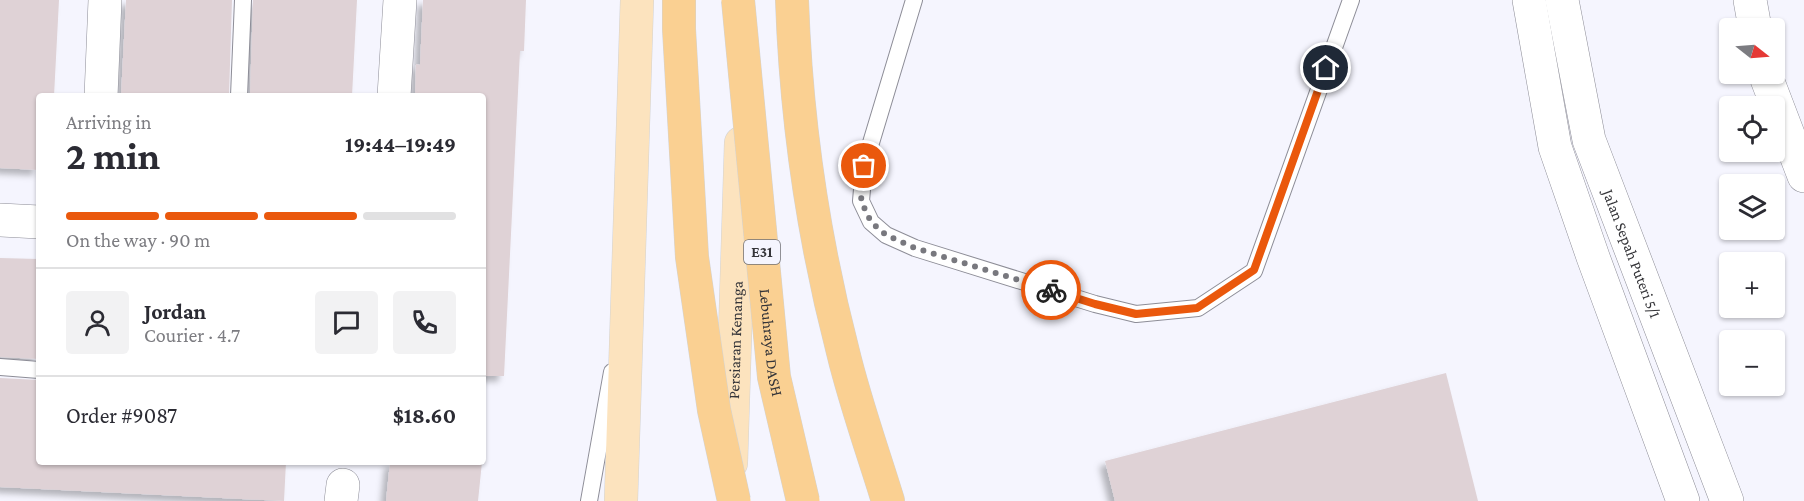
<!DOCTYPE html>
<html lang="en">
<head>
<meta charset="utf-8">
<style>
  :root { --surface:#fff; --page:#f2f2f3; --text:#2b2b33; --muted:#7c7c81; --line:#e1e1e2; --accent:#ea580c }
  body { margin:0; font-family:"Crimson Pro",serif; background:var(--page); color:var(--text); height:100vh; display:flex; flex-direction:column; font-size:22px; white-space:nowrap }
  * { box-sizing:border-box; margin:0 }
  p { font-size:20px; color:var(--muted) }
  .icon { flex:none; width:33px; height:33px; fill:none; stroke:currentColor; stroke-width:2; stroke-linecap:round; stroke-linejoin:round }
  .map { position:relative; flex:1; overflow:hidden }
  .sheet { position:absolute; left:36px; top:93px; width:450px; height:372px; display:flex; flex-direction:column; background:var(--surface); border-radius:6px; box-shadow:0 2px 4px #0004 }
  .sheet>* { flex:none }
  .needle { width:39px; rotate:107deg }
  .controls { position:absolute; left:1719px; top:18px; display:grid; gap:12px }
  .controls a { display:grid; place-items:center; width:66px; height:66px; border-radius:6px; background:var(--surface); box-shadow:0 2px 4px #0004; font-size:30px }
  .pin { position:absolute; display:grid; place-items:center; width:51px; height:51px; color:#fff; margin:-26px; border:3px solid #fff; border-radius:50%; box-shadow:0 2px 6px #0007 }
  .courier { position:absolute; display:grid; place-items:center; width:60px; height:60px; margin:-30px; border:4px solid #ea580c; border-radius:50%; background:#fff; color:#222; box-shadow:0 2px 8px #0007 }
  .headline em { font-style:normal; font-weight:700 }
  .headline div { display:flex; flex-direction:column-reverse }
  .headline { display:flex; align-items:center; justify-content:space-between; height:102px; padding:0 30px }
  h1 { font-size:39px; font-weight:700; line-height:45px }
  .bar { display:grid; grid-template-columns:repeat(4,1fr); gap:9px 6px; align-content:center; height:72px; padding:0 30px }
  .bar i { height:8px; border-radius:4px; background:var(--line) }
  .bar .current { background:var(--accent) }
  .bar p { grid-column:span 4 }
  .line { display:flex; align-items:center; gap:15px; padding:0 30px; border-top:2px solid var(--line) }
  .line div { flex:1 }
  .round { display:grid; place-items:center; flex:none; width:63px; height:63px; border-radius:6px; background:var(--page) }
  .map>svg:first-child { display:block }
  .building { fill:#dfd2d6; filter:url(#shadow) }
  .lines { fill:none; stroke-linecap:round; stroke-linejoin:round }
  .lane-casing { stroke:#8d8d97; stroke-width:18 }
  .street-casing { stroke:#8d8d97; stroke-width:34 }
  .secondary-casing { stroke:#8d8d97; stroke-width:34 }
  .primary-casing { stroke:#d3d3d3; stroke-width:34 }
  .highway-casing { stroke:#d3d3d3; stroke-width:34 }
  .lane { stroke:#fff; stroke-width:16 }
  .street { stroke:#fff; stroke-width:33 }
  .secondary { stroke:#fff; stroke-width:33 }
  .primary { stroke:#fce3be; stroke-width:33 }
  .highway { stroke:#fad092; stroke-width:33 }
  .highway-bridge-casing { stroke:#d3d3d3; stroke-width:34; stroke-linecap:butt }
  .highway-bridge { stroke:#fad092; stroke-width:33 }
  .done { stroke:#78787e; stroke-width:6; stroke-dasharray:0 10.8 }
  .route { stroke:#ea580c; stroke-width:8 }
  .labels { text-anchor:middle; stroke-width:6; stroke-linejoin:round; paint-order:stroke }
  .shield { fill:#f5f5fe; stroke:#6f6f74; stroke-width:1.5 }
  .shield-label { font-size:15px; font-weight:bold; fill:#353539 }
  .street-label { font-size:16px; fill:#353539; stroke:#f5f5fe }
</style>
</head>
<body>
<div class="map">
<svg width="1804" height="501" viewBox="0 0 1804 501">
  <defs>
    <filter id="shadow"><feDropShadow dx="-5.5" dy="5.5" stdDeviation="3" flood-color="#0004"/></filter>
  </defs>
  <rect width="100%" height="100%" fill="#f5f5fe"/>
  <path class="building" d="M0,0H59L54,96H39V170L0,168Z
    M126,0H232L229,96H121Z
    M253,0H357L352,96H250Z
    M423,0H526L524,51H520L504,376H483V96H415L416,64L420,65Z
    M0,258L39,259V359L0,357Z
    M1446,373L1478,501H1115L1105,461Z
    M0,378L39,380V462H286L284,501L0,487Z
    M390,462H482L478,501H386Z"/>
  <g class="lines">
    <defs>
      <path id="lane" d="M914,0L864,166L861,201L871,222L886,235L915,248L1095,304L1136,314L1198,308L1254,271L1351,0
        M239,96L243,0
        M0,367L39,370
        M589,501L612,372"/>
      <path id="street" d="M1750,0L1755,28
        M1765,74L1804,176
        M101,96L105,0
        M394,96L400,0
        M0,220L39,222
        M341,501L343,485"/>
      <g id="secondary">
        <path d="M1529,0L1555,147L1593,257L1683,501"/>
        <path id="s1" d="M1562,0L1589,140L1727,501"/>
      </g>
      <g id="primary">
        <path id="s2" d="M731,463L741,143"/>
        <path d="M621,501L637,0"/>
      </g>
      <path id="highway" d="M792,0C796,119 813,237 843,352C855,402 873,452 888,501"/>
    </defs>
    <use href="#lane" class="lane-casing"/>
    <use href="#street" class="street-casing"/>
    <use href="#secondary" class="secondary-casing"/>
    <use href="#primary" class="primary-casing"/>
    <use href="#highway" class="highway-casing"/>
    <use href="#lane" class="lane"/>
    <use href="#street" class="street"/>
    <use href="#secondary" class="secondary"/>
    <use href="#primary" class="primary"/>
    <use href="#highway" class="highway"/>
    <defs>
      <g id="highway-bridge">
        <path d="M679,0V29L692,257L714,410L734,501"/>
        <path id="s3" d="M738,0L774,377L803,501"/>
      </g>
    </defs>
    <use href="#highway-bridge" class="highway-bridge-casing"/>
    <use href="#highway-bridge" class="highway-bridge"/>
  </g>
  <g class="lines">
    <path class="done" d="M864,166L861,201L871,222L886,235L915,248L1051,290"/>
    <path class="route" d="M1051,290L1095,304L1136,314L1197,308L1254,270L1326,68"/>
  </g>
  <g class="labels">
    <rect class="shield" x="744" y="240" width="36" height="24" rx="4.5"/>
    <g class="shield-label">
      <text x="762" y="257">E31</text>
    </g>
    <g class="street-label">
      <text dy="6" stroke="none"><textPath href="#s1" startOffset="264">Jalan Sepah Puteri 5/1</textPath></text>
      <text dy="6" stroke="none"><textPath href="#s2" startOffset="123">Persiaran Kenanga</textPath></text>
      <text dy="6" stroke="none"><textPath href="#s3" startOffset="344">Lebuhraya DASH</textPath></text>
    </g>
  </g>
</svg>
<div class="controls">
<a><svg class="needle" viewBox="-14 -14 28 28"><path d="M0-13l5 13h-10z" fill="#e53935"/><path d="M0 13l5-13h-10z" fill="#7c7c81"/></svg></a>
<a><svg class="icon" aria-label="locate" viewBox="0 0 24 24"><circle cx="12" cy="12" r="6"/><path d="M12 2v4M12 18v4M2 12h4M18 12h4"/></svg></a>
<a><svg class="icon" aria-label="layers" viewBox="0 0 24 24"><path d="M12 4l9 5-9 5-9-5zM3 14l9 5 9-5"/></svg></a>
<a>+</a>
<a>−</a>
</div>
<div class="pin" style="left:864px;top:166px;background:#ea580c"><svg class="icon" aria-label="bag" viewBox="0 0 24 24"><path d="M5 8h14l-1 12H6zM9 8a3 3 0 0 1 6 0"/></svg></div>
<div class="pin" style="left:1326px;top:68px;background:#1f2937"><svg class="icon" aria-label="home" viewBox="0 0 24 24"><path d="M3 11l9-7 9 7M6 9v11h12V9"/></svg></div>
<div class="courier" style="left:1051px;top:290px"><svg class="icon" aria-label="bike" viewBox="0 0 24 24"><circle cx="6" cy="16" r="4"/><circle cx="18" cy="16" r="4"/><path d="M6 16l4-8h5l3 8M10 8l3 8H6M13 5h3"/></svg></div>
<section class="sheet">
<div class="headline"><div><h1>2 min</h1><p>Arriving in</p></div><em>19:44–19:49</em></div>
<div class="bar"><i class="current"></i><i class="current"></i><i class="current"></i><i></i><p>On the way · 90 m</p></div>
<div class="line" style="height:108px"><a class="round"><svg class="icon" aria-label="person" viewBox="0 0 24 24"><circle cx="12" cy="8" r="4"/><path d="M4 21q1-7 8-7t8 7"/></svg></a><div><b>Jordan</b><p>Courier · 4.7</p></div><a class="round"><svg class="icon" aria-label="chat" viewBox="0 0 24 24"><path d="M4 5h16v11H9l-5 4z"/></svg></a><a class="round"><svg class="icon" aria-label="phone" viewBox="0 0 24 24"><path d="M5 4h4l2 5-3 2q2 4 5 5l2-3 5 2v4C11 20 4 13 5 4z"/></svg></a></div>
<div class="line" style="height:78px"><div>Order #9087</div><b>$18.60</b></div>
</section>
</div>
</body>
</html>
